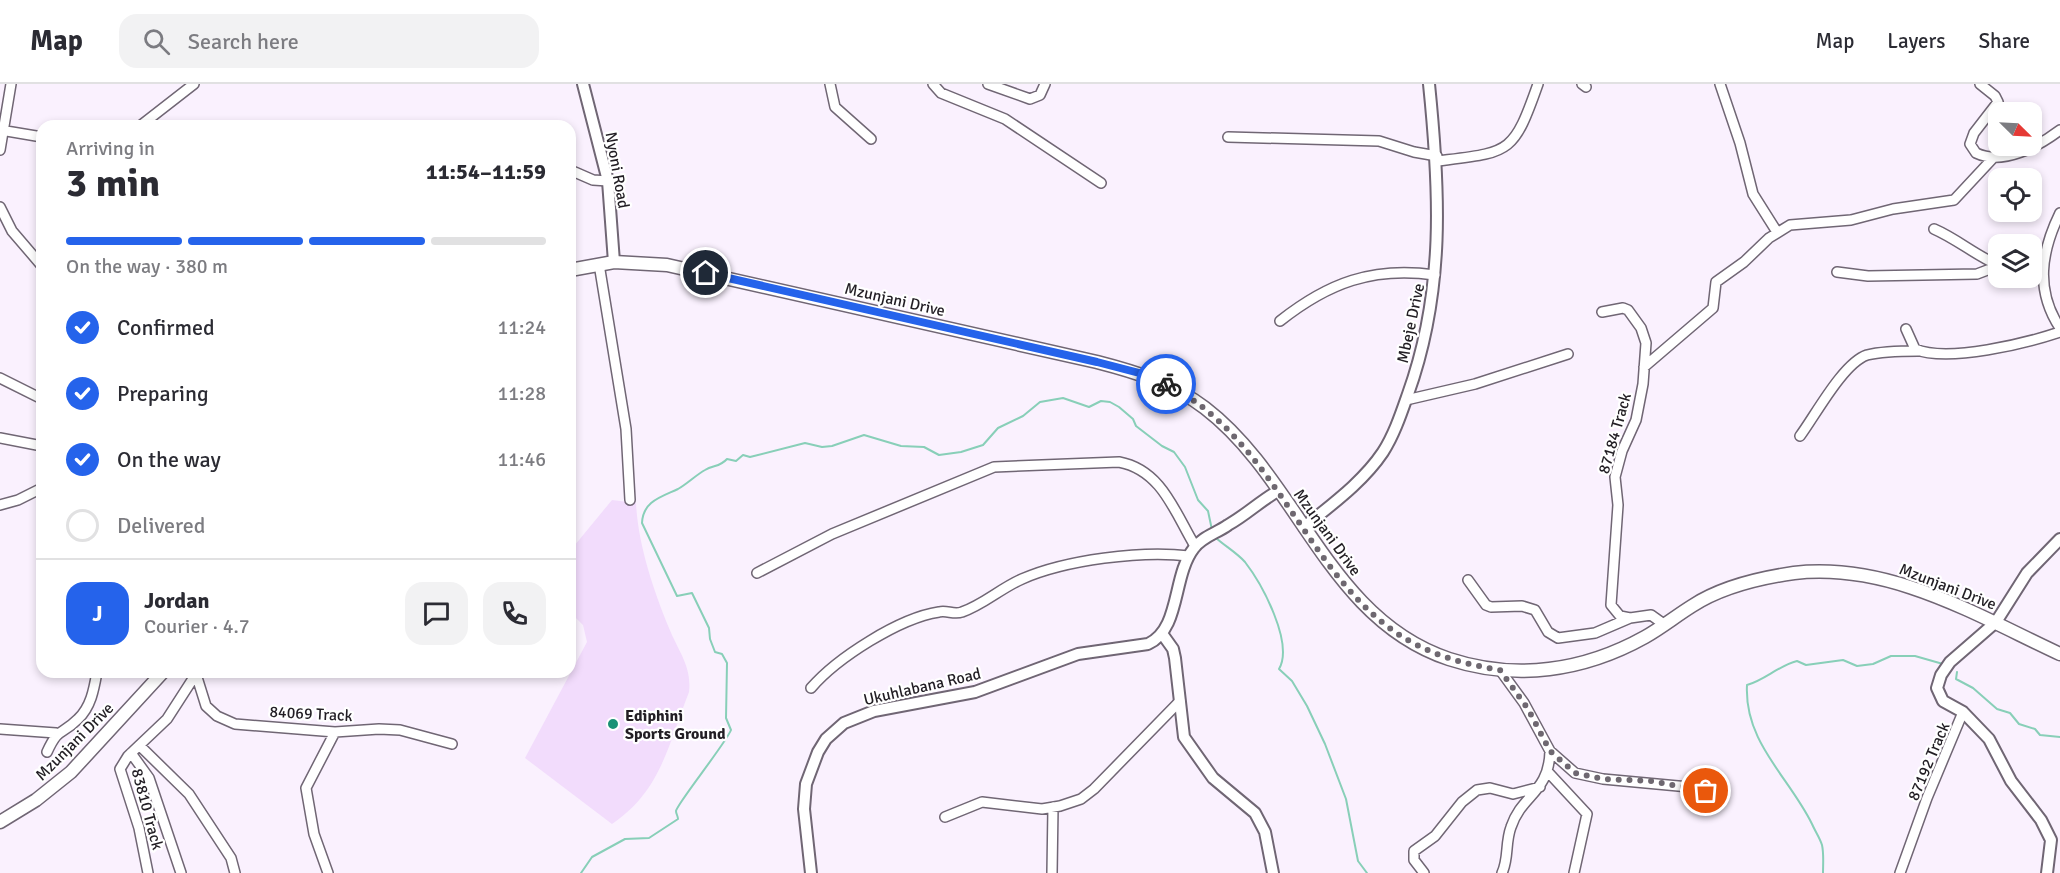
<!DOCTYPE html>
<html lang="en">
<head>
<meta charset="utf-8">
<style>
  :root { --surface:#fff; --page:#f2f2f3; --text:#2b2b33; --muted:#7c7c81; --line:#e1e1e2; --accent:#2563eb }
  body { margin:0; font-family:Signika,sans-serif; background:var(--page); color:var(--text); height:100vh; display:flex; flex-direction:column; font-size:22px; white-space:nowrap }
  * { box-sizing:border-box; margin:0 }
  p { font-size:20px; color:var(--muted) }
  .icon { flex:none; width:33px; height:33px; fill:none; stroke:currentColor; stroke-width:2; stroke-linecap:round; stroke-linejoin:round }
  .map { position:relative; flex:1; overflow:hidden }
  .details { position:absolute; left:36px; top:36px; width:540px; height:558px; display:flex; flex-direction:column; background:var(--surface); border-radius:18px; box-shadow:0 3px 9px #0003 }
  .details>* { flex:none }
  .needle { width:39px; rotate:114deg }
  .fabs { position:absolute; left:1988px; top:18px; display:grid; gap:12px }
  .fabs a { display:grid; place-items:center; width:54px; height:54px; border-radius:12px; background:var(--surface); box-shadow:0 3px 9px #0003; font-size:30px }
  .pin { position:absolute; display:grid; place-items:center; width:51px; height:51px; color:#fff; margin:-26px; border:3px solid #fff; border-radius:50%; box-shadow:0 2px 6px #0007 }
  .courier { position:absolute; display:grid; place-items:center; width:60px; height:60px; margin:-30px; border:4px solid #2563eb; border-radius:50%; background:#fff; color:#222; box-shadow:0 2px 8px #0007 }
  .overview em { font-style:normal; font-weight:800 }
  .overview div { display:flex; flex-direction:column-reverse }
  .overview { display:flex; align-items:center; justify-content:space-between; height:102px; padding:0 30px }
  h1 { font-size:39px; font-weight:800; line-height:45px }
  .bar { display:grid; grid-template-columns:repeat(4,1fr); gap:9px 6px; align-content:center; height:72px; padding:0 30px }
  .bar i { height:8px; border-radius:4px; background:var(--line) }
  .bar .active { background:var(--accent) }
  .bar p { grid-column:span 4 }
  .line { display:flex; align-items:center; gap:15px; padding:0 30px; border-top:2px solid var(--line) }
  .line div { flex:1 }
  .round { display:grid; place-items:center; flex:none; width:63px; height:63px; border-radius:18px; background:var(--page) }
  ol { padding:0 30px; list-style:none }
  li { display:flex; align-items:center; gap:18px; height:66px }
  li p { margin-inline-start:auto }
  li .icon { padding:6px; border-radius:50%; background:var(--accent); color:#fff; stroke-width:4 }
  li:last-child { color:var(--muted) }
  li i { width:33px; height:33px; border:3px solid var(--line); border-radius:50% }
  header { display:flex; align-items:center; gap:36px; box-sizing:border-box; height:84px; padding:0 30px; background:var(--surface); border-bottom:2px solid var(--line) }
  header strong { font-size:28px }
  nav { display:flex; gap:33px; margin-inline-start:auto; font-size:21px }
  .search { width:420px; height:54px; background:var(--page); display:flex; align-items:center; gap:15px; box-sizing:border-box; padding:0 21px; border-radius:18px; color:var(--muted); font-size:22px }
  .map>svg:first-child { display:block }
  .green { fill:#f2dcfc }
  .lines { fill:none; stroke-linecap:round; stroke-linejoin:round }
  .stream { stroke:#88cfb8; stroke-width:2 }
  .minor-casing { stroke:#706674; stroke-width:12 }
  .tertiary-casing { stroke:#706674; stroke-width:14 }
  .secondary-casing { stroke:#706674; stroke-width:15 }
  .minor { stroke:#fff; stroke-width:9 }
  .tertiary { stroke:#fff; stroke-width:10 }
  .secondary { stroke:#fff; stroke-width:12 }
  .done { stroke:#6e6870; stroke-width:6; stroke-dasharray:0 10.8 }
  .route { stroke:#2563eb; stroke-width:8 }
  .poi-dot { fill:#199175; stroke:#fff; stroke-width:2 }
  .labels { text-anchor:middle; stroke-width:4.5; stroke-linejoin:round; paint-order:stroke }
  .street-label { font-size:16px; fill:#221e24; stroke:#fff }
  .poi-label { font-size:16px; font-weight:bold; fill:#221e24; stroke:#fff; text-anchor:start }
</style>
</head>
<body>
<header>
<strong>Map</strong>
<div class="search"><svg class="icon" aria-label="search" viewBox="0 0 24 24"><circle cx="10" cy="10" r="6"/><path d="M15 15l6 6"/></svg>Search here</div>
<nav><a>Map</a><a>Layers</a><a>Share</a></nav>
</header>
<div class="map">
<svg width="2060" height="789" viewBox="0 0 2060 789">
  <rect width="100%" height="100%" fill="#faf1fe"/>
  <path class="green" d="M612,416L636,419C638,460 653,505 669,544C678,567 692,582 689,608C668,661 661,707 612,740L525,674L587,558L583,541L570,528V467Z"/>
  <g class="lines">
    <path class="stream" d="M1216,454C1225,462 1237,469 1245,478C1262,500 1294,559 1279,585L1292,597L1307,622L1325,660L1346,715L1358,777L1367,789
      M1957,588L1956,595L1973,604L1997,625L2010,629L2019,640L2035,645L2040,651L2060,653
      M581,789L592,773L625,755L649,754L678,735C678,732 676,730 676,727C676,721 726,659 731,646L726,634L727,579L722,570L715,568L710,555L709,544L692,509L677,512L642,439C643,417 661,413 678,405C687,400 696,391 705,386C713,381 720,383 727,375L736,377L743,371L750,373L805,359L822,363L832,362L864,351L901,362L924,363L939,371L961,368L983,361L998,344L1023,332L1040,318L1063,314L1089,323L1101,317L1110,318L1119,323L1133,335L1136,342L1162,362L1174,368L1185,383L1198,416L1208,427L1212,446
      M1823,789C1823,780 1824,770 1822,761C1820,754 1815,747 1812,740C1789,693 1744,658 1747,601C1765,596 1778,582 1797,577L1806,581L1843,576L1857,582L1873,580L1891,572H1915L1943,580"/>
    <defs>
      <path id="minor" d="M830,0L835,23L871,55
        M933,0L941,9L1005,35L1101,99
        M988,0L1030,15L1040,11L1045,0
        M1582,0L1586,3
        M1720,0L1740,59L1753,110L1777,148
        M1980,0L1995,12L1998,18L1974,49L1970,60L1976,69C2003,82 2039,62 2060,46
        M140,42L194,0
        M0,46L42,53
        M1228,53L1379,57L1414,68L1437,72
        M0,66L11,0
        M1438,77C1510,68 1513,71 1538,0
        M570,86L593,96L608,97
        M0,123L12,147L42,182
        M2060,129C2041,168 2035,206 2060,244
        M1934,145C1957,155 1975,171 1998,181
        M599,180L626,345L630,416
        M1837,188L1868,192L1977,190L1998,182
        M1602,228L1623,224L1628,226L1641,244L1646,259L1643,300L1636,336L1622,367L1615,393L1618,421L1611,521L1620,532L1630,534L1651,531L1665,541
        M1280,237C1328,199 1373,182 1435,191
        M1906,245L1915,265C1948,279 2027,259 2060,248
        M1644,283L1713,224L1716,198L1744,178L1769,154L1790,141L1851,136L1893,125L1954,116L1995,72
        M0,294L42,315
        M1406,316L1475,300L1568,270
        M1800,352C1815,332 1843,279 1867,271C1883,267 1902,267 1918,267
        M0,354L42,362
        M0,421L18,416L42,404
        M757,489L832,450L994,383L1119,378C1162,386 1175,429 1195,462
        M1468,496L1486,521L1491,523L1522,522L1535,526L1548,548L1558,554L1595,549L1630,534
        M1500,586L1524,619L1550,667L1575,689L1603,695L1689,703L1723,713
        M196,590L206,622L217,632L235,640L335,648L379,645L400,646L452,660
        M811,604C837,574 899,534 939,528C947,526 954,531 962,528C983,521 1001,504 1022,495C1065,476 1142,466 1189,472
        M0,645L56,649
        M140,662L189,710L231,774L235,789
        M47,668C59,642 61,652 78,635C91,623 94,605 97,588
        M131,669L149,694L181,789
        M1548,688L1587,730L1574,789
        M945,733L982,718L1042,725L1060,722L1081,715L1094,705L1180,617
        M148,789L139,744L120,685L128,672L167,635L196,590
        M328,789L314,750L306,704L335,648
        M1052,789L1053,723
        M1424,789L1414,776V767L1435,752L1462,718L1477,706L1490,704L1513,710L1540,703
        M1502,789C1509,774 1505,759 1511,743C1522,710 1549,709 1550,667
        M1900,789L1927,714L1963,628"/>
      <path id="tertiary" d="M583,0L608,97L614,178
        M1304,443C1331,421 1363,398 1383,368C1394,351 1401,330 1408,310C1445,207 1440,107 1429,0
        M1163,551L1173,565L1175,574L1184,653L1213,694L1255,729L1265,748L1273,789
        M811,789L804,725L806,700L818,668L826,655L844,639L874,627L975,608L1078,570L1148,560C1181,545 1172,492 1194,464C1202,453 1217,449 1228,441C1246,431 1260,417 1278,407
        M2047,789L2051,756L2041,736L2011,697L1989,655L1963,628L1943,617L1937,604L1941,591L1950,578L1996,538L2027,489L2060,455"/>
      <path id="secondary" d="M570,186L614,178L667,181L1097,278C1136,288 1172,299 1205,324C1299,396 1328,535 1449,575C1516,597 1584,587 1645,553C1661,544 1676,532 1692,522C1721,503 1759,494 1794,489C1890,478 1976,531 2060,570
        M0,738L36,716L71,688L163,588"/>
    </defs>
    <use href="#minor" class="minor-casing"/>
    <use href="#tertiary" class="tertiary-casing"/>
    <use href="#secondary" class="secondary-casing"/>
    <use href="#minor" class="minor"/>
    <use href="#tertiary" class="tertiary"/>
    <use href="#secondary" class="secondary"/>
  </g>
  <g class="lines">
    <path class="done" d="M1166,300C1280,357 1308,502 1413,559C1441,574 1470,581 1500,586L1528,625L1550,667L1575,689L1603,695L1651,697L1706,707"/>
    <path class="route" d="M706,189L1097,278L1147,291L1166,300"/>
  </g>
  <circle class="poi-dot" cx="613" cy="640" r="6"/>
  <g class="labels">
    <g class="street-label">
      <text transform="translate(618 86) rotate(80)" y="6">Nyoni Road</text>
      <text transform="translate(895 215) rotate(13)" y="6">Mzunjani Drive</text>
      <text transform="translate(1410 239) rotate(-78)" y="6">Mbeje Drive</text>
      <text transform="translate(1614 349) rotate(-74)" y="6">87184 Track</text>
      <text transform="translate(1328 448) rotate(54)" y="6">Mzunjani Drive</text>
      <text transform="translate(1948 502) rotate(21)" y="6">Mzunjani Drive</text>
      <text transform="translate(922 602) rotate(-13)" y="6">Ukuhlabana Road</text>
      <text transform="translate(311 629) rotate(3)" y="6">84069 Track</text>
      <text transform="translate(74 657) rotate(-45)" y="6">Mzunjani Drive</text>
      <text transform="translate(1928 677) rotate(-67)" y="6">87192 Track</text>
      <text transform="translate(148 725) rotate(75)" y="6">83810 Track</text>
    </g>
    <g class="poi-label">
      <text x="625" y="637">Ediphini<tspan x="625" dy="18">Sports Ground</tspan></text>
    </g>
  </g>
</svg>
<div class="fabs">
<a><svg class="needle" viewBox="-14 -14 28 28"><path d="M0-13l5 13h-10z" fill="#e53935"/><path d="M0 13l5-13h-10z" fill="#7c7c81"/></svg></a>
<a><svg class="icon" aria-label="locate" viewBox="0 0 24 24"><circle cx="12" cy="12" r="6"/><path d="M12 2v4M12 18v4M2 12h4M18 12h4"/></svg></a>
<a><svg class="icon" aria-label="layers" viewBox="0 0 24 24"><path d="M12 4l9 5-9 5-9-5zM3 14l9 5 9-5"/></svg></a>
</div>
<div class="pin" style="left:1706px;top:707px;background:#ea580c"><svg class="icon" aria-label="bag" viewBox="0 0 24 24"><path d="M5 8h14l-1 12H6zM9 8a3 3 0 0 1 6 0"/></svg></div>
<div class="pin" style="left:706px;top:189px;background:#1f2937"><svg class="icon" aria-label="home" viewBox="0 0 24 24"><path d="M3 11l9-7 9 7M6 9v11h12V9"/></svg></div>
<div class="courier" style="left:1166px;top:300px"><svg class="icon" aria-label="bike" viewBox="0 0 24 24"><circle cx="6" cy="16" r="4"/><circle cx="18" cy="16" r="4"/><path d="M6 16l4-8h5l3 8M10 8l3 8H6M13 5h3"/></svg></div>
<section class="details">
<div class="overview"><div><h1>3 min</h1><p>Arriving in</p></div><em>11:54–11:59</em></div>
<div class="bar"><i class="active"></i><i class="active"></i><i class="active"></i><i></i><p>On the way · 380 m</p></div>
<ol>
<li><svg class="icon" aria-label="check" viewBox="0 0 24 24"><path d="M5 12l5 5 9-10"/></svg>Confirmed<p>11:24</p></li>
<li><svg class="icon" aria-label="check" viewBox="0 0 24 24"><path d="M5 12l5 5 9-10"/></svg>Preparing<p>11:28</p></li>
<li><svg class="icon" aria-label="check" viewBox="0 0 24 24"><path d="M5 12l5 5 9-10"/></svg>On the way<p>11:46</p></li>
<li><i></i>Delivered</li>
</ol>
<div class="line" style="height:108px"><b class="round" style="background:var(--accent);color:#fff">J</b><div><b>Jordan</b><p>Courier · 4.7</p></div><a class="round"><svg class="icon" aria-label="chat" viewBox="0 0 24 24"><path d="M4 5h16v11H9l-5 4z"/></svg></a><a class="round"><svg class="icon" aria-label="phone" viewBox="0 0 24 24"><path d="M5 4h4l2 5-3 2q2 4 5 5l2-3 5 2v4C11 20 4 13 5 4z"/></svg></a></div>
</section>
</div>
</body>
</html>
